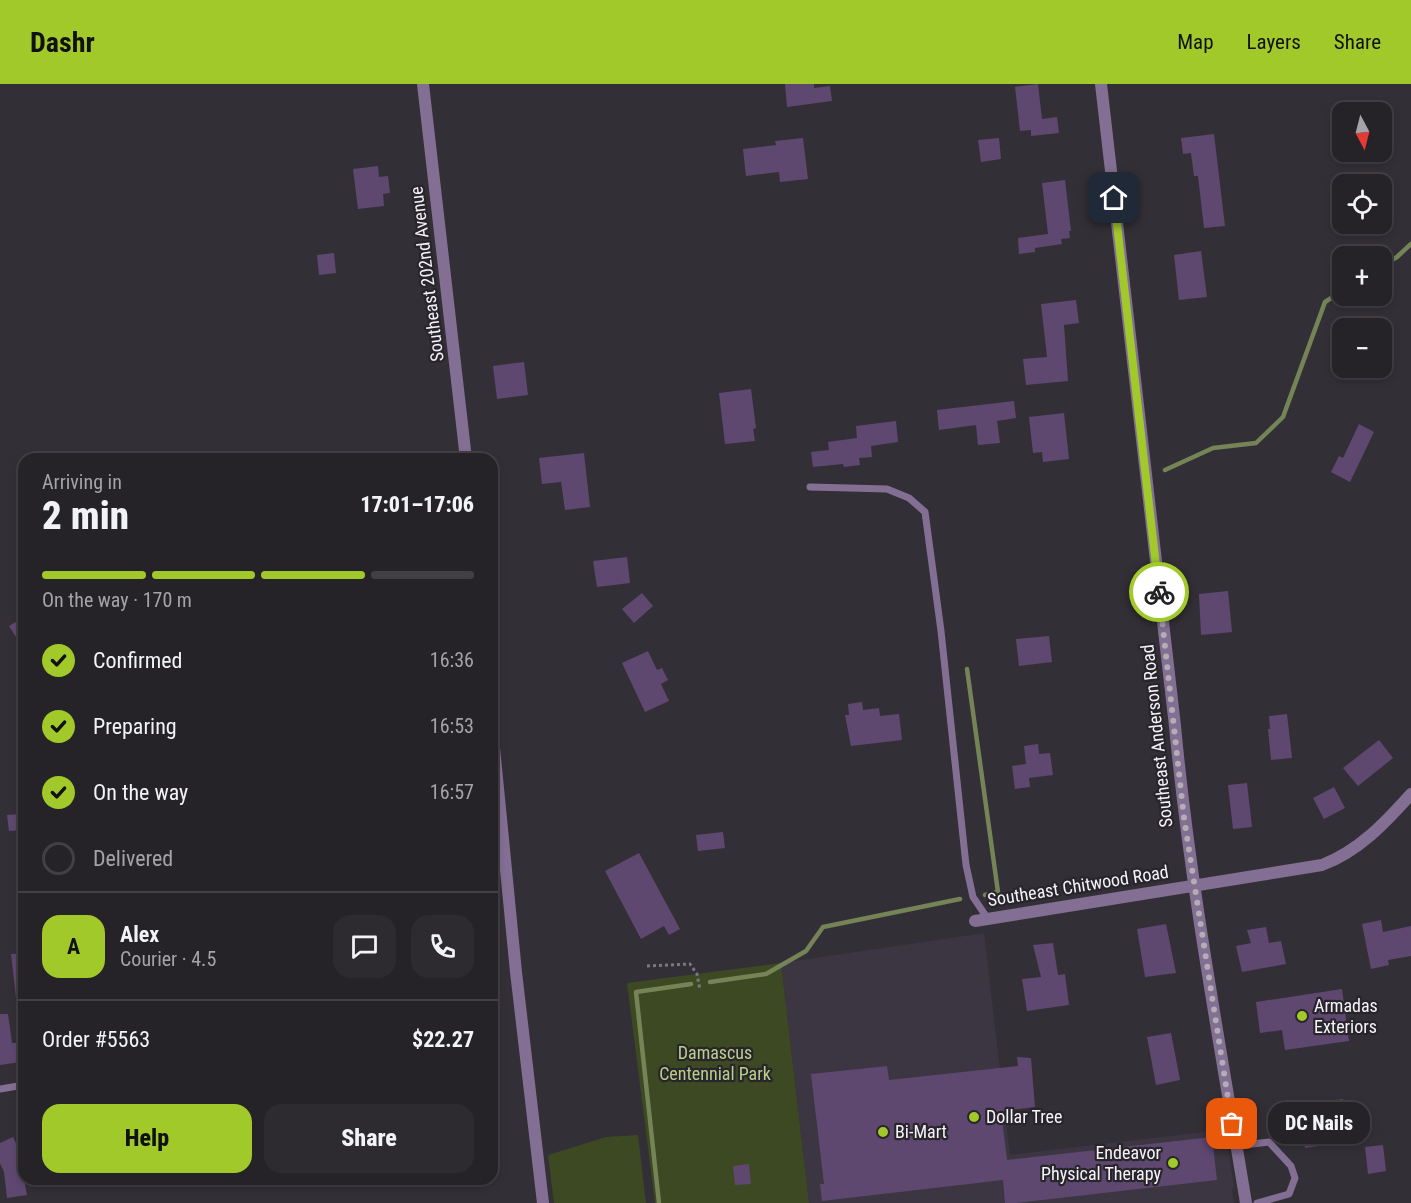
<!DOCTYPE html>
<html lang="en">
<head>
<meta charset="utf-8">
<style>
  :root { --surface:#262328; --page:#2e2b30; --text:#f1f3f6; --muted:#a4a4a8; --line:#424045; --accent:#a1c92a }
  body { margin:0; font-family:"Roboto Condensed",sans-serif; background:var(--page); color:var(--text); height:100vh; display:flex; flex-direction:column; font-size:22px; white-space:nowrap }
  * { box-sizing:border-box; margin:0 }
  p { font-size:20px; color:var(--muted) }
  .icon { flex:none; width:33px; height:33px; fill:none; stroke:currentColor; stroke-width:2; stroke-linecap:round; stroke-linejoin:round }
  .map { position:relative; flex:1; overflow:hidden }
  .panel { position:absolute; left:18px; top:369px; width:480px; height:732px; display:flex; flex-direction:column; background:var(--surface); border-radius:18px; box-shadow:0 3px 9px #0003,0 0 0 2px var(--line) }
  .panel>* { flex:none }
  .needle { width:39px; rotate:173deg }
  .controls { position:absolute; left:1332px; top:18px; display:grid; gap:12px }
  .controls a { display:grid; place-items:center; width:60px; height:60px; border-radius:12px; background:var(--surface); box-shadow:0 3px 9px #0003,0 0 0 2px var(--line); font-size:30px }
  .pin { position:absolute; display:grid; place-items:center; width:51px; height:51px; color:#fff; margin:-26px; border-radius:12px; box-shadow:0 3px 9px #0006 }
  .courier { position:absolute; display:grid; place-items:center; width:60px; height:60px; margin:-30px; border:4px solid #a1c92a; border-radius:50%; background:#fff; color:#222; box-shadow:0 2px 8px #0007 }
  .bubble { position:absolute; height:42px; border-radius:18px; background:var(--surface); box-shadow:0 3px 9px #0003,0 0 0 2px var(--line); font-size:20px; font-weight:800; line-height:42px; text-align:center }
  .headline em { font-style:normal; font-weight:800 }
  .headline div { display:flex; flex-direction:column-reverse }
  .headline { display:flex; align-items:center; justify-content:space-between; height:102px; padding:0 24px }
  h1 { font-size:39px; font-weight:800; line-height:45px }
  .bar { display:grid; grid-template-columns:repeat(4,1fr); gap:9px 6px; align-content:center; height:72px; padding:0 24px }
  .bar i { height:8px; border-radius:4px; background:var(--line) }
  .bar .current { background:var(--accent) }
  .bar p { grid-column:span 4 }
  .line { display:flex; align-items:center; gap:15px; padding:0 24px; border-top:2px solid var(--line) }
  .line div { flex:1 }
  .round { display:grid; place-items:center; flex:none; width:63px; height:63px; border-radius:18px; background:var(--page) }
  ol { padding:0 24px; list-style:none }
  li { display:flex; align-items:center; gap:18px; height:66px }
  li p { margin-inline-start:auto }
  li .icon { padding:6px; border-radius:50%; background:var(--accent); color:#111; stroke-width:4 }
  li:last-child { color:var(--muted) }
  li i { width:33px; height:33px; border:3px solid var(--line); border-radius:50% }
  .action { display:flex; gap:12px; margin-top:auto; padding:12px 24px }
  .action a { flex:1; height:69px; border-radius:18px; background:var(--accent); color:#111; font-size:24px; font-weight:800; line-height:69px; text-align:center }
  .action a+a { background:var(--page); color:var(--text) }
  header { display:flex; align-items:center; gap:36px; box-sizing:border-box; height:84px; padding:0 30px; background:var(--accent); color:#111 }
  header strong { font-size:28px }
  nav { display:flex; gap:33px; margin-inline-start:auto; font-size:21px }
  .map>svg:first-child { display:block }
  .built { fill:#3c3542 }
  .green { fill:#3d4922 }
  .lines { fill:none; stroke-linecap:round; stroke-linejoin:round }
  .stream { stroke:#758456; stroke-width:4.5 }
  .building { fill:#5f4870 }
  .path { stroke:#7c787f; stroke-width:3; stroke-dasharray:3 3; stroke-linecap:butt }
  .lane { stroke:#836f93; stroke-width:7 }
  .street { stroke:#836f93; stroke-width:12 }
  .done { stroke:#b2aeb4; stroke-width:6; stroke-dasharray:0 10.8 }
  .route { stroke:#a1c92a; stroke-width:8 }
  .poi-dot { fill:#a1c92a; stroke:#29252c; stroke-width:2 }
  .labels { text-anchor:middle; stroke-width:4.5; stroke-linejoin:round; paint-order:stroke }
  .street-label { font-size:18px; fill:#f6f3f8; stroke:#29252c }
  .poi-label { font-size:18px; fill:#f6f3f8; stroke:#29252c; text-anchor:start }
  .park-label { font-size:18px; fill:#b8d087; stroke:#29252c }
</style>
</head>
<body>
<header>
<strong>Dashr</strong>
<nav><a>Map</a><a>Layers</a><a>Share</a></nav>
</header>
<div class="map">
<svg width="1411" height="1119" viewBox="0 0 1411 1119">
  <rect width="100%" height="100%" fill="#332f36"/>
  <path class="built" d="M984,849L1010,1071L1221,1046L1226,1052L1234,1102L1232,1106L1234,1119H809L781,879Z"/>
  <path class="green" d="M781,879L809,1119H655L627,899Z
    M638,1051L646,1119H554L548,1071L606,1053Z"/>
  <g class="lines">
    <path class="stream" d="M1382,182L1397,173L1411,160
      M1165,386L1213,364L1256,359L1283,333L1325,218L1342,207
      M967,585L998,808L985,811
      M710,898L766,890L806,867L823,843L960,815
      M659,1119L636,908L691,900"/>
  </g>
  <path class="building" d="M785,0H814V4L830,2L832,17L787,23Z
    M1038,0L1042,35L1057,33L1059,49L1031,52V46L1020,47L1015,3Z
    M1214,50L1225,142L1204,144L1198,92H1194L1191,69L1183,70L1181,54Z
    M803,54L808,95L780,98L779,88L746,92L743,65L776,61L775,57Z
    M999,54L1001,75L981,78L978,56Z
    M378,82L379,93L388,92L390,109L383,110L384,122L358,125L353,85Z
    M1065,96L1071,147H1069L1070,154L1061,155L1062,160L1035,164V168L1019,170L1018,154L1048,150L1042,99Z
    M1201,167L1207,213L1179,216L1174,171Z
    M334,169L336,189L319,191L317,171Z
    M1076,216L1079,239L1064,241L1068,297L1026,301L1023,275L1047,273L1041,220Z
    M524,278L528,311L497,315L493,282Z
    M751,305L756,344L753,345L755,357L725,360L719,309Z
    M1014,317L1016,334L997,337L1000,359L978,361L976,341L939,346L937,326Z
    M1064,329L1069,375L1043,378L1042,368L1033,369L1029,333Z
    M896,337L898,358L871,362L872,373L859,374L860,381L844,383L843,380L813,383L811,368L829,366L828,358L857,354L856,342Z
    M1359,340L1374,348L1350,398L1331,388L1339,372L1343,374Z
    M584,369L590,423L565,426L561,398L542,400L539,374Z
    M627,473L630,499L597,503L593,477Z
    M1228,507L1232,548L1201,551L1199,510Z
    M642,509L653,522L634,539L622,525Z
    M24,533V566L9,542Z
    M1049,552L1052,578L1019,582L1016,555Z
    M648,567L657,586L662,584L668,596L661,600L669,617L645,628L622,579Z
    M862,618L863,626L879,624L880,632L899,630L902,656L851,662L845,631H849L848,620Z
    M1287,630L1292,674L1271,676L1268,645H1270L1269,632Z
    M1379,656L1393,674L1358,702L1343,684Z
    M1038,660L1039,670L1050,669L1053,691L1029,694L1030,703L1015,705L1012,682L1026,680L1024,662Z
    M1247,699L1252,743L1233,745L1228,701Z
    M1334,703L1345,724L1324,735L1313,714Z
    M22,730L24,746L9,747L7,731Z
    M723,748L725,764L698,767L696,751Z
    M639,769L680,845L669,851L664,842L641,855L605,787Z
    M1381,836L1383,848L1411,842V872L1388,876L1389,881L1371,885L1362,840Z
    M1166,840L1176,889L1145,893L1137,845Z
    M1266,843L1269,859L1281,857L1286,880L1242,888L1236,862L1251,859L1247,846Z
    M1053,859L1058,891L1065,890L1069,921L1027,927L1022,895L1041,893L1033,861Z
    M24,869V914H16L11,870Z
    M1342,905L1349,957L1285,966L1282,946L1260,949L1256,918Z
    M0,930H8L12,959H18L21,978L0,981Z
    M1171,949L1180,996L1156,1001L1147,953Z
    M1017,973L1031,974L1035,1023L1001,1027L1007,1076L1212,1053L1217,1096L1016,1119H1005L1003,1096L822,1117L820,1100H824L811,990L887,982L889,996L1018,982Z
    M1343,1015L1346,1040L1322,1043L1325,1061L1305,1064L1299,1021Z
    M13,1053L24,1076V1095L27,1111L7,1114L4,1088L0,1079V1059Z
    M1383,1061L1386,1087L1368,1090L1365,1063Z
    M749,1080L751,1100L735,1101L733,1082Z"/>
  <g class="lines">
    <path class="path" d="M647,882L690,880L697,890L700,906"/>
    <path class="lane" d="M810,403L887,405L909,414L925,428L941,547L966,781L973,813L988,835
      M0,1005L24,1001
      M1236,1062L1269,1058L1291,1082L1295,1094L1289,1110L1257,1119"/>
    <path class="street" d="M423,0L466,375
      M1101,0L1175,642C1190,802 1220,960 1246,1119
      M492,643L516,888L543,1119
      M975,837L1322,781C1359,767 1385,739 1411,710"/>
  </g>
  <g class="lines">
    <path class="done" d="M1159,508L1184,734L1232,1040"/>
    <path class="route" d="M1114,114L1159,508"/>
  </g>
  <g class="poi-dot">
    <circle cx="1302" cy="932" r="6"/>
    <circle cx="974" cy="1033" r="6"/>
    <circle cx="883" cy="1048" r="6"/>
    <circle cx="1173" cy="1079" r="6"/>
  </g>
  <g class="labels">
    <g class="street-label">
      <text transform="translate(427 190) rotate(-97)" y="6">Southeast 202nd Avenue</text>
      <text transform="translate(1157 652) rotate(-96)" y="6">Southeast Anderson Road</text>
      <text transform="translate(1078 802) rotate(-9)" y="6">Southeast Chitwood Road</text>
    </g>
    <g class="poi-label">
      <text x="1314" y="928">Armadas<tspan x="1314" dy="21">Exteriors</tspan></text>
      <text x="986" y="1039">Dollar Tree</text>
      <text x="895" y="1054">Bi-Mart</text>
      <text x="1161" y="1075" text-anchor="end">Endeavor<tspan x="1161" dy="21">Physical Therapy</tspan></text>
    </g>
    <g class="park-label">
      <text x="715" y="975">Damascus<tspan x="715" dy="21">Centennial Park</tspan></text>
    </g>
  </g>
</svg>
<div class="controls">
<a><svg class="needle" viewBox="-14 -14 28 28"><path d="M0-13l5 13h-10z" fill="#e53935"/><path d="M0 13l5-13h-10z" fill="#a4a4a8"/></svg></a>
<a><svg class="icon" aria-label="locate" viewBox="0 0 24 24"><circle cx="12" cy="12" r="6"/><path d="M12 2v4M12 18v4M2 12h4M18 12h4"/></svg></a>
<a>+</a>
<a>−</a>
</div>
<div class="pin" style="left:1232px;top:1040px;background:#ea580c"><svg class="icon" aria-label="bag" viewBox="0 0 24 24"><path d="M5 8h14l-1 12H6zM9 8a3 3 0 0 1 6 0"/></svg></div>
<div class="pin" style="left:1114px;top:114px;background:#1f2937"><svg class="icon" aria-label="home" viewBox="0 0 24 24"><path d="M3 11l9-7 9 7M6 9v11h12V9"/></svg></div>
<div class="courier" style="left:1159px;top:508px"><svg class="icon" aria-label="bike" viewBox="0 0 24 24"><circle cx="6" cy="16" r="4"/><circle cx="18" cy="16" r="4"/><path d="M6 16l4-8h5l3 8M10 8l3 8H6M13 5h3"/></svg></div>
<div class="bubble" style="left:1268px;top:1018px;width:102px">DC Nails</div>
<section class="panel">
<div class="headline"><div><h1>2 min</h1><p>Arriving in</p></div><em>17:01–17:06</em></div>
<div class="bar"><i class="current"></i><i class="current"></i><i class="current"></i><i></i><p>On the way · 170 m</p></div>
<ol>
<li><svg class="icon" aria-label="check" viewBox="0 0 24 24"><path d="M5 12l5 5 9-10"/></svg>Confirmed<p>16:36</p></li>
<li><svg class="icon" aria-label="check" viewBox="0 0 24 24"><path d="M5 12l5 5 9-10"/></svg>Preparing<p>16:53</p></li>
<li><svg class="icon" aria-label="check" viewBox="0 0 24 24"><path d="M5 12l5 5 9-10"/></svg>On the way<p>16:57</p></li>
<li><i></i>Delivered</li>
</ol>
<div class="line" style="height:108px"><b class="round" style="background:var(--accent);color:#111">A</b><div><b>Alex</b><p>Courier · 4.5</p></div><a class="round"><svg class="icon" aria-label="chat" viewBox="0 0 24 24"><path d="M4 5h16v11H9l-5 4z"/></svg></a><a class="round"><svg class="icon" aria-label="phone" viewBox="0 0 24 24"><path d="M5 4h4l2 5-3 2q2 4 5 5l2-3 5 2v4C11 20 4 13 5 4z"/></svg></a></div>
<div class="line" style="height:78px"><div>Order #5563</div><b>$22.27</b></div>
<div class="action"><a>Help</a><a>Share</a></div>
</section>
</div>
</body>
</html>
